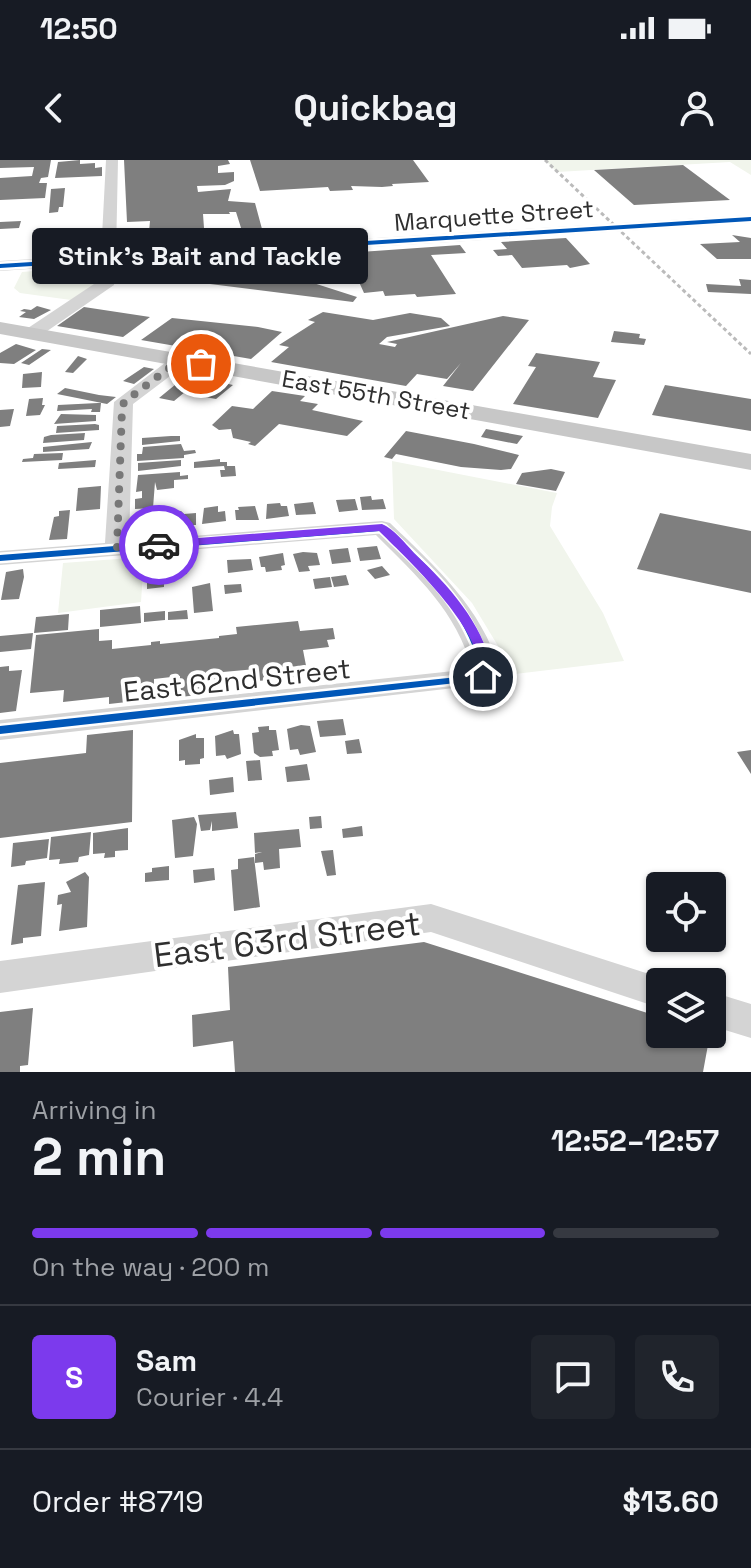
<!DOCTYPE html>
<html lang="en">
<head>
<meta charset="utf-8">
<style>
  :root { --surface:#171b24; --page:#20242c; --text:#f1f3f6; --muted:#9ea1a6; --line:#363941; --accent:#7c3aed }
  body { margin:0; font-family:"Space Grotesk",sans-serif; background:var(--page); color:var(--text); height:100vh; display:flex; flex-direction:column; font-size:30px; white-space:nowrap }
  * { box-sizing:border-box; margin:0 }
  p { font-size:26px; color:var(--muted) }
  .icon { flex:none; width:44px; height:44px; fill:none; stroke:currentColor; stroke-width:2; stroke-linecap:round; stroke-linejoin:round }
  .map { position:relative; height:912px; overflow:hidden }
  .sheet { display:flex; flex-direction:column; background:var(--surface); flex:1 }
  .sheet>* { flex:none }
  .controls { position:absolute; left:646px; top:712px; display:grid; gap:16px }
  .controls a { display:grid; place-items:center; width:80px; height:80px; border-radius:8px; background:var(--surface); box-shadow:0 2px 6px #0004; font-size:40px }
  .pin { position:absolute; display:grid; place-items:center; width:68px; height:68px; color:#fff; margin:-34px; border:4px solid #fff; border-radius:50%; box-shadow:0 2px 8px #0007 }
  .courier { position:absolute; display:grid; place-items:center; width:80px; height:80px; margin:-40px; border:6px solid #7c3aed; border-radius:50%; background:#fff; color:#222; box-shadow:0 2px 10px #0007 }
  .bubble { position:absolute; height:56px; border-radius:8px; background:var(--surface); box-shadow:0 2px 6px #0004; font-size:26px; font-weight:700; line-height:56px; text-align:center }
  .summary em { font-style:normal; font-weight:700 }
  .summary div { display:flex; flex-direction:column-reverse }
  .summary { display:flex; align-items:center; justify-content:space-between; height:136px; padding:0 32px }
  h1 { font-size:52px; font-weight:700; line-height:60px }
  .bar { display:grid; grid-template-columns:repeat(4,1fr); gap:12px 8px; align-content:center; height:96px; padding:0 32px }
  .bar i { height:10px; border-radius:6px; background:var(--line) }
  .bar .active { background:var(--accent) }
  .bar p { grid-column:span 4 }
  .line { display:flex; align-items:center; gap:20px; padding:0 32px; border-top:2px solid var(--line) }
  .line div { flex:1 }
  .round { display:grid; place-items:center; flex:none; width:84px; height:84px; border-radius:8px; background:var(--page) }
  .status { display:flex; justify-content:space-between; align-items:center; height:56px; padding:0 40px; background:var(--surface); direction:ltr }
  .status svg { height:22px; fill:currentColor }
  header { display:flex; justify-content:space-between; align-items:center; height:104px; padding:0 32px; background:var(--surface); font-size:36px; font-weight:700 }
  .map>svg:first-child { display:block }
  .green { fill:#f1f5ec }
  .building { fill:#7f7f7f }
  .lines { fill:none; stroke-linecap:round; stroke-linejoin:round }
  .minor { fill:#d4d4d4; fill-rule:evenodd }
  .major { fill:#c7c7c7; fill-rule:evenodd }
  .rail { stroke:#bbb; stroke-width:3; stroke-dasharray:4 3; stroke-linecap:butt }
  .cycleway-casing { stroke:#fff; stroke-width:5 }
  .cycleway { fill:#0057b8; fill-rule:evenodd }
  .route { fill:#7c3aed }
  .done { stroke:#787878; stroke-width:8; stroke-dasharray:0 14.4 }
  .labels { text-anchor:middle; stroke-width:8; stroke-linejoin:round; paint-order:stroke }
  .far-street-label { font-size:24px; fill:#2f2f2f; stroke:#fff }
  .street-label { font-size:28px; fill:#2f2f2f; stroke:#fff }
  .near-street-label { font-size:34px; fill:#2f2f2f; stroke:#fff }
</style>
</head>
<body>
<div class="status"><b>12:50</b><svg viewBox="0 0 49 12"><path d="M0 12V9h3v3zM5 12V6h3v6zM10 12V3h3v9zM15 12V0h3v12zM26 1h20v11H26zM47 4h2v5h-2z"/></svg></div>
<header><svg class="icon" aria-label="back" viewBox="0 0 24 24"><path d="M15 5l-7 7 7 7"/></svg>Quickbag<svg class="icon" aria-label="person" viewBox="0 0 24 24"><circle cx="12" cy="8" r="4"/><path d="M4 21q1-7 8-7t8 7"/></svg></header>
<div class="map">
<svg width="751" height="912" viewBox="0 0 751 912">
  <rect width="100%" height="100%" fill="#fff"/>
  <path class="green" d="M545,0H751V15L730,2L557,12Z
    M34,111L101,120L71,140L20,133L14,128L22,112Z
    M392,301L557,333L552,347L550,366L603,453L624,501L515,514L472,443L394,359Z
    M144,397L141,442L58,453L63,403Z"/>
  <path class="building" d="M0,0H51L48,17L41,18L39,23H47L45,38L0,40V18L32,16L34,7L0,8Z
    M80,0V4L95,3V8L102,7V16L55,18L58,2Z
    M124,0H228L230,4L218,6V13L234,12V21L225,25L197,26L198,32L231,29L228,41L255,43L262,69L242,71L236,52H229L230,54H203L204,68L149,72L150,61L127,62Z
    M250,0H413L429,22L392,24L393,26L382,27L351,26L353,30L330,31L328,27L260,31Z
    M683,5L730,40L634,45L594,10Z
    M65,28L63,47H59L58,52L49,53L51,29Z
    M21,61L19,68L0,69V62Z
    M98,72L97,92L41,95L44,75Z
    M732,75L751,78V99H717L700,84L740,82Z
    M566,78L590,104L570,108L567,105L522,108L512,95L498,96L493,90L507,89L501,82Z
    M460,85L466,93L431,95L456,134L417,137L415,134L385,136L383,131L364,133L346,93Z
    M269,97L271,105L279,104L301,119L357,137L353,142L122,113V106Z
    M739,119L751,120V134L708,132L706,124L741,126Z
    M37,146L51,150L34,159L19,157L26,152L20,151L24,149L31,150Z
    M84,147L150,157L123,177L57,166Z
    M323,152L373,160L410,153L441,158L450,166L387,177L379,184L395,187L397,184L387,182L503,156L529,160L473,231L443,226L461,203L447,219L417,214L406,226L271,202L289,187L279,185L315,162L308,160Z
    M172,158L258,167L282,172L251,199L141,180Z
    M614,171L640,174L639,178L646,179L644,185L611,182Z
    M16,184L36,190L14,204L0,203V193Z
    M42,189L51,190L29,205L21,203Z
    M536,193L600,202L593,217L616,220L598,258L513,244L536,207L528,206Z
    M78,196L87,199L73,213L65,212Z
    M144,207L154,209L134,224L123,221Z
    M42,212L41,227L22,228L23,214Z
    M187,215L202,218L174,241L159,238Z
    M207,219L233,225L216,239L189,234Z
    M665,225L751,239V271L652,255Z
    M65,228L99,235L116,237L107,244L57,234Z
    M272,231L305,236L300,241L318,244L312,250L363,261L347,276L279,264L255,286L248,284L251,282L233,278L231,269L219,270L212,265L232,246L253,249Z
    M43,238L42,245H45L40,255L26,256L29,239Z
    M98,243H101L100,252H91L92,249L57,251L58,245Z
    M14,249L10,266L0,267V250Z
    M61,254L96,255V261L54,264Z
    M95,264L99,265V270L56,273L57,266Z
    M486,269L523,276L517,284L481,277Z
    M406,271L474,284L519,295L511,309L501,310L461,307L396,294L392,299L384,297Z
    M85,273L84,280L43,283L44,277L51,275Z
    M171,276H180V281L142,285V278Z
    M92,282L89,289L43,292V287Z
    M181,284L184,291L195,290L196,293L184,295V298L137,301V294H142L143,287Z
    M63,293L62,300L22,302L23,299L33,298L34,294Z
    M220,299V302H227V306H235L236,316L221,317L220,310H225L224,306L194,308V302Z
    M96,300L95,307L58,309L59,303Z
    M181,300V306L138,311V303Z
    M551,309L565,312L556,331L516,324L522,313Z
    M180,312V316L188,315V319L174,320V328L157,330L155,322L153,348L135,349V339L142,338V331L136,332L138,315Z
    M101,326L100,349L76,351L78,328Z
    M371,336L372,340L383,339L386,349L362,350L360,337Z
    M355,339L358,350L339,352L336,340Z
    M313,342L316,354L296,355L294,344Z
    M280,343L281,346H287L289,356L266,359L267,344Z
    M218,346V352L225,351L226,361L202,364L204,348Z
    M255,346L259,360H236L235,350H239L238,347Z
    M70,350L67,379L49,380L54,357L59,356V351Z
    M181,351L184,354L196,353V365H173V352Z
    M660,353L751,371V433L637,409Z
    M377,386L381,399L360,401L357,388Z
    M348,388L351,402L332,404L329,390Z
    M303,392L317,393L320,405L308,406L310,411L299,412L293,394Z
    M283,393L285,405L281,406L282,410L266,412L265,407H261L259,397Z
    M164,397V427L147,429V399Z
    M186,397L187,414L171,415L169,398Z
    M251,399L253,410L228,413L227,400Z
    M382,406L390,415L375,419L367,410Z
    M23,409L24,417L19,439L1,440L6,412Z
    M346,415L349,425L334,427L331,417Z
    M330,417L332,427L315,429L313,419Z
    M210,423L213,451L194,453L192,427Z
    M241,424L242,432L225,434L224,425Z
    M140,446L141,463L100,467V450Z
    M187,450L188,459L168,460V452Z
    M165,451V460L144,462V453Z
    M69,454L68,470L34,473L36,457Z
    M298,461L300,471L333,468L335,479L327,480L329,487L303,490L308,516L258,521L256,509L223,512L225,532L180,537V516L154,519V539L109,544V537L63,542L64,530L30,533L36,475L99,469V481L112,480V489L151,485V482L160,481V484L219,478V476L237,474L236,467Z
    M33,473L31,489L0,492V476Z
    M9,506V511L22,510L16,551L0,553V507Z
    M343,559L346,575L320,577L317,561Z
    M301,565L310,566L316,592L300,595L298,589L290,590L287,569Z
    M269,566V570H276L279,590L272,591L273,596L260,597L254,593L252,573L259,572L258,567Z
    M133,570L132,662L0,678V603L86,593L87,575Z
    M233,570L234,574H239L241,594L227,599L225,595L216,596L215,576Z
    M196,574V578H204V598L200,599V604L185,605V600L179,601V580Z
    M359,579L362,593L347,594L345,581Z
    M751,590V614L737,592Z
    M260,600L262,620L248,621L246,601Z
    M307,604L310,620L287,622L285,607Z
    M233,617L234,632L210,635L209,620Z
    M236,652L238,668L212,671V661L210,670L201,671L198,655Z
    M321,656L322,668L310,669L309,657Z
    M194,657L197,664L193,696L175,698L172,660Z
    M362,666L363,676L343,678L342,669Z
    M128,668V690L115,691V697L104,698L105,693L93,694V673Z
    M299,669L301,687L279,689L280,708L264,710L263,702L255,703V694L262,692L255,693L254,673Z
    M91,672L89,695L79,697L78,702L59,704L60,699L49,700L51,677Z
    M49,679L47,698L26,701L25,705L11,707L13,683Z
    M333,690L336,715L327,716L321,691Z
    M254,697L260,747L234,751L231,710L238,709V699Z
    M169,706V720L145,722V713L152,712V708Z
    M214,708L215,720L194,723L193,710Z
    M85,712L89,717L87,767L59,771L62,744L57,745L58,735L71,732L66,722Z
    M45,722L41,776L23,778V783L11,785L18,725Z
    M424,782L660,857V874H710L703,912H235L233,881L193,887L192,855L230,850L228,807Z
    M33,848L28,905L20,906V912H0V852Z"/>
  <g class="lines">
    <path class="minor" d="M106,0H118L116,94L751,55V63L116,103L114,125L37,178H25L22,174L25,170L100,120L101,104L0,111V101L101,95Z
      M180,195L189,200L186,204L133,244L129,381L382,361L390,363C436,407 481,447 500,510L489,524L0,580V560L472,509C457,452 417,416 376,375L0,405V391L105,383L114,242L174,196Z
      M431,744L674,822H660V848L431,772L0,833V801Z
      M712,832L751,844V878L712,866Z"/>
    <path class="major" d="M0,162L751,294V310L0,174Z"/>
    <path class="rail" d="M545,0L751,194"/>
    <defs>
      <path id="cycleway" d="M751,57V61L0,108V104Z
        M382,365L385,366C433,411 472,444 491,510L483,520L0,574V566L476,515L481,510C463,446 426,415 380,371L0,401V395Z"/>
    </defs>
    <use href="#cycleway" class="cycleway-casing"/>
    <use href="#cycleway" class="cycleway"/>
  </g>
  <path class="route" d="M382,364C394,369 405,383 414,393C450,427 481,461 493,510L488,520H478L476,517C494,479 404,396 379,371L159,388L153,385L159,381Z"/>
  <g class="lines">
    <path class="done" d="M159,385L117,388L122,249L124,242L180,200L201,204"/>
  </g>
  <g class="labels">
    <g class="far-street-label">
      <text transform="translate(494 56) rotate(-4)" y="8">Marquette Street</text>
      <text transform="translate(376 235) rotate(10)" y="8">East 55th Street</text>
    </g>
    <g class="street-label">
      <text transform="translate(237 520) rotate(-6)" y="10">East 62nd Street</text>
    </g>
    <g class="near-street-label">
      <text transform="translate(287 779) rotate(-7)" y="12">East 63rd Street</text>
    </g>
  </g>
</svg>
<div class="controls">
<a><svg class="icon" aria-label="locate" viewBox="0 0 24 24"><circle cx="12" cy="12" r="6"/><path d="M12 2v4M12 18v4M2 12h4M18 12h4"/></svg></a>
<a><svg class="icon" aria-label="layers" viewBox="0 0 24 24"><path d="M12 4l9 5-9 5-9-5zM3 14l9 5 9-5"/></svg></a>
</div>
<div class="pin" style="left:201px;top:204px;background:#ea580c"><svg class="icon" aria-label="bag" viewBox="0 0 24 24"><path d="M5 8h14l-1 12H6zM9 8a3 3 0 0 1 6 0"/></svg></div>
<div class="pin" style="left:483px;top:517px;background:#1f2937"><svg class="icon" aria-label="home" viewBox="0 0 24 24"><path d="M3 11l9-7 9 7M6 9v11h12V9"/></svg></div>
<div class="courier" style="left:159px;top:385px"><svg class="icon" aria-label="car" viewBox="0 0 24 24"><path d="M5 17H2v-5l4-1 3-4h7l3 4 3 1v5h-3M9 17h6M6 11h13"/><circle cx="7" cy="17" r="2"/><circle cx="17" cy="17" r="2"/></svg></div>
<div class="bubble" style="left:32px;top:68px;width:336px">Stink's Bait and Tackle</div>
</div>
<section class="sheet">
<div class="summary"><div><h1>2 min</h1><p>Arriving in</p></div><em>12:52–12:57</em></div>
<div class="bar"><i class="active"></i><i class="active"></i><i class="active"></i><i></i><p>On the way · 200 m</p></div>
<div class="line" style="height:144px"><b class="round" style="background:var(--accent);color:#fff">S</b><div><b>Sam</b><p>Courier · 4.4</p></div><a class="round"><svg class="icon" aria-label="chat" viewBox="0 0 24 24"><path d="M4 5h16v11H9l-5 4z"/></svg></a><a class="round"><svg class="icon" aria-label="phone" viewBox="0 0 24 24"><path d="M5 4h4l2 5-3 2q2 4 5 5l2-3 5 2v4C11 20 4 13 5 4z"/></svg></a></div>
<div class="line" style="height:104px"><div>Order #8719</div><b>$13.60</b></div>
</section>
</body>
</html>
